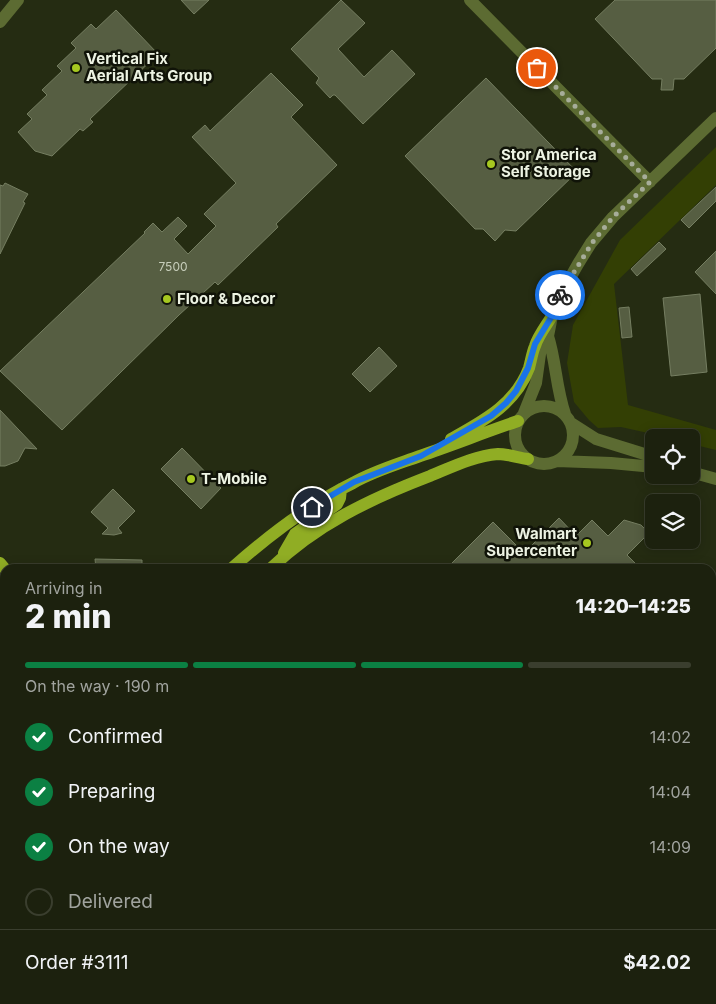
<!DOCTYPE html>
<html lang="en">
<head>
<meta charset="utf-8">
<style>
  :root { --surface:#1c210e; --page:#292e1c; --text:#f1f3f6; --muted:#a0a39e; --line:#3a3e2e; --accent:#0b8043 }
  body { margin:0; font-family:Inter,sans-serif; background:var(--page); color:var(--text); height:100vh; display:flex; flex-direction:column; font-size:19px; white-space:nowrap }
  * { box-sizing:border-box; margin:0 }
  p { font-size:16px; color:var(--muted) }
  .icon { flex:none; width:28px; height:28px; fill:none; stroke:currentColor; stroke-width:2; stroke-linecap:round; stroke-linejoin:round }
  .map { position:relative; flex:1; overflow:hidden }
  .drawer { position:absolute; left:0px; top:564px; width:716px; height:441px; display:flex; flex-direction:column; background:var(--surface); border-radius:15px 15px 0 0; box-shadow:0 2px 12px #0003,0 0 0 1px var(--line) }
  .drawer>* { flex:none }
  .tools { position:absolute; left:645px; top:429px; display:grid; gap:10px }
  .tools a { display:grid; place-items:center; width:55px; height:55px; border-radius:8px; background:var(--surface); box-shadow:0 2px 12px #0003,0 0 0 1px var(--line); font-size:25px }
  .pin { position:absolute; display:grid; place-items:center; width:42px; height:42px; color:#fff; margin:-21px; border:2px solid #fff; border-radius:50%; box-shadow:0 1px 5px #0007 }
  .courier { position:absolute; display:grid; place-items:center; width:50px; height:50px; margin:-25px; border:4px solid #1a73e8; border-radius:50%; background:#fff; color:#222; box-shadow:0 1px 6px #0007 }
  .summary em { font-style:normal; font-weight:800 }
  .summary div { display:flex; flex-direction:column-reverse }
  .summary { display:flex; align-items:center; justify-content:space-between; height:85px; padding:0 25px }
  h1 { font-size:32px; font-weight:800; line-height:38px }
  .bar { display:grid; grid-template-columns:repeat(4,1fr); gap:8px 5px; align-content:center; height:60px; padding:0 25px }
  .bar i { height:6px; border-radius:4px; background:var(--line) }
  .bar .current { background:var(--accent) }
  .bar p { grid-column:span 4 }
  .line { display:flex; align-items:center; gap:12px; padding:0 25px; border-top:1px solid var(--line) }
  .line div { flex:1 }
  ol { padding:0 25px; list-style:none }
  li { display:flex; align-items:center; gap:15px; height:55px }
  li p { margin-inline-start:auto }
  li .icon { padding:5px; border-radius:50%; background:var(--accent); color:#fff; stroke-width:4 }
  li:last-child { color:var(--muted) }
  li i { width:28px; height:28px; border:2px solid var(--line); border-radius:50% }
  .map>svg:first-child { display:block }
  .green { fill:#333f04 }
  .building { fill:#565e42; stroke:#757e61 }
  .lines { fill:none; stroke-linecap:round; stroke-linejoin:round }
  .minor { stroke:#5c6b32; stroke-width:12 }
  .major { stroke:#90ad24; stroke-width:12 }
  .done { stroke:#a7ad9a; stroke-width:5; stroke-dasharray:0 9 }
  .route { stroke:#1a73e8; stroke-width:6 }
  .poi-dot { fill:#a6c820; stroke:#101308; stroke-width:2 }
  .labels { text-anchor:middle; stroke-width:5; stroke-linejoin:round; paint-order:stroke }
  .number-label { font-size:12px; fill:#c7cebb }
  .poi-label { font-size:15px; font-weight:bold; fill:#edf3e3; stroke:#101308; text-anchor:start }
</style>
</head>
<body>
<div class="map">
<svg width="716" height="1004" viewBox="0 0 716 1004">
  <rect width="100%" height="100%" fill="#252c12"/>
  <path class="green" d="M716,147V185L614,284L628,405L716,430V450L691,444V438L666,437L621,427L598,428L589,420L574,402L567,363L573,325L620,240Z"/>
  <path class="building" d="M181,0H209L194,14Z
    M341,0L365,23L338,49L364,77L392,50L415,74L363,124L335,95H333L330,98L316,83L319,78L291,49Z
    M615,0H716V48L684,79H674L673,90H661L662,79H652L595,19Z
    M116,10L158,54L90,119L93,122L83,131L80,129L52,156L35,151L18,132L32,119L27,114L47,95L42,90L62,71L57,66L76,48L71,43L91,24L96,29Z
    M271,73L303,105L291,117L337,165L276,224L278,227L218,285L215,282L179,315L62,430L0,371L145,233L144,232L153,223L162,232L178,217L187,226L174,239L188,254L216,226L204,214L236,183L192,137L205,125L210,131Z
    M486,78L577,172L516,231L505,230L495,241L483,229H475L405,156Z
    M5,183L28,194L23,202L25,203L0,254V185L3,186Z
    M716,187V201L689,228L681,220Z
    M659,242L666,249L637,276L631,269Z
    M716,251V294L695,272Z
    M700,294L707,372L671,376L663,298Z
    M629,307L632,337L622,338L619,308Z
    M379,347L397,366L370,392L352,374Z
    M0,410L37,449L25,448L18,461L5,466H0Z
    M182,448L221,488L201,509L161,469Z
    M113,489L135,511L118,528L122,533L114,535L102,534L108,528L91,512Z
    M559,518L576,536L592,520L608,536L624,520L641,525L649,533L627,555L641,569H446L493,522L524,553Z
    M95,559L142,560V569H96Z"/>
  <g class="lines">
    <path class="minor" d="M470,0L650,182
      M0,22L18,0
      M548,336C556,361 556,388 565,414
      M515 435a29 29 0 1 1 58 0a29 29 0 1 1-58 0Z
      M524,413L536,383L541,347L548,336L552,316L557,301L578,264L591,243L613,217L716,118
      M571,423L596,439L654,457
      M557,461L611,463L654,467
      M691,472L716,479"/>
    <path class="major" d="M451,439C483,421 515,405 529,368C531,361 532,353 535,346C538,336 546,326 552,316
      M284,553L295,534L337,504L340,498L341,489
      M0,563L5,569
      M231,569C268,536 308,505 353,483C374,471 398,464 420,456C453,445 485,432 518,421
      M270,569C317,524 370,499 430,476C452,467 474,456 498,454C508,454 519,458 528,459
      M0,605L5,610
      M0,793L5,788
      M0,829L5,825
      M388,1000L391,1004
      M411,1000L415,1004
      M428,1000L432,1004"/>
  </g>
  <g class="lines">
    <path class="done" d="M537,68L650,182L613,217L592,243L560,295"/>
    <path class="route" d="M312,507L354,482L421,456L491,416L506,403L516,391L528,368L535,344L552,316L560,295"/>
  </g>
  <g class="poi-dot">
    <circle cx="76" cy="68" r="5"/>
    <circle cx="491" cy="164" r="5"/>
    <circle cx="167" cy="299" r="5"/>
    <circle cx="191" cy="479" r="5"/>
    <circle cx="587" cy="543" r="5"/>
  </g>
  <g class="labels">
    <g class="number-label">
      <text x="173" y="271">7500</text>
    </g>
    <g class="poi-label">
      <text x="86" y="64">Vertical Fix<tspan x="86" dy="17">Aerial Arts Group</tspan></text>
      <text x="501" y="160">Stor America<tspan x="501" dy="17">Self Storage</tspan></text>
      <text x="177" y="304">Floor &amp; Decor</text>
      <text x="201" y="484">T-Mobile</text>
      <text x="577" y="539" text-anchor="end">Walmart<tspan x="577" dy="17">Supercenter</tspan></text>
    </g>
  </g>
</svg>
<div class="tools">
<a><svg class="icon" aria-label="locate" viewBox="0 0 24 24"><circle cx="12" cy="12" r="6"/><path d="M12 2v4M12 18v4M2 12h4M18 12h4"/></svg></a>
<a><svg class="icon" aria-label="layers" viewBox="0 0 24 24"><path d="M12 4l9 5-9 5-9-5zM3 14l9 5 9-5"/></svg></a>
</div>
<div class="pin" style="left:537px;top:68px;background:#ea580c"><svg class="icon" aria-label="bag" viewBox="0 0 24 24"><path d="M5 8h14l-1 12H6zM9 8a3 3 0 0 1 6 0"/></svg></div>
<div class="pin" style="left:312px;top:507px;background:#1f2937"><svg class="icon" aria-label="home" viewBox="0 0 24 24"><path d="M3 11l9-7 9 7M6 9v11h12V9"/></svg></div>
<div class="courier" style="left:560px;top:295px"><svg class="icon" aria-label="bike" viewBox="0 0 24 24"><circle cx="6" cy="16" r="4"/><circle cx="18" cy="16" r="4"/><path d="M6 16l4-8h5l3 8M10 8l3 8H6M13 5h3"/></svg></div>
<section class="drawer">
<div class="summary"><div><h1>2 min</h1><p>Arriving in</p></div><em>14:20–14:25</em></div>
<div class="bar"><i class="current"></i><i class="current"></i><i class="current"></i><i></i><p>On the way · 190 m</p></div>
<ol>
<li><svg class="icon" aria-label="check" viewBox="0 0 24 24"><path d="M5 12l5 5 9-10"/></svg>Confirmed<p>14:02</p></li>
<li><svg class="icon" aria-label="check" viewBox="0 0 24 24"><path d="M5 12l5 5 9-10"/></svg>Preparing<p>14:04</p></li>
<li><svg class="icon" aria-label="check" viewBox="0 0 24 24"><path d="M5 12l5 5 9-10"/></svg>On the way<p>14:09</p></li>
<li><i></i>Delivered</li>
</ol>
<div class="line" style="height:65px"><div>Order #3111</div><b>$42.02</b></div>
</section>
</div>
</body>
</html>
